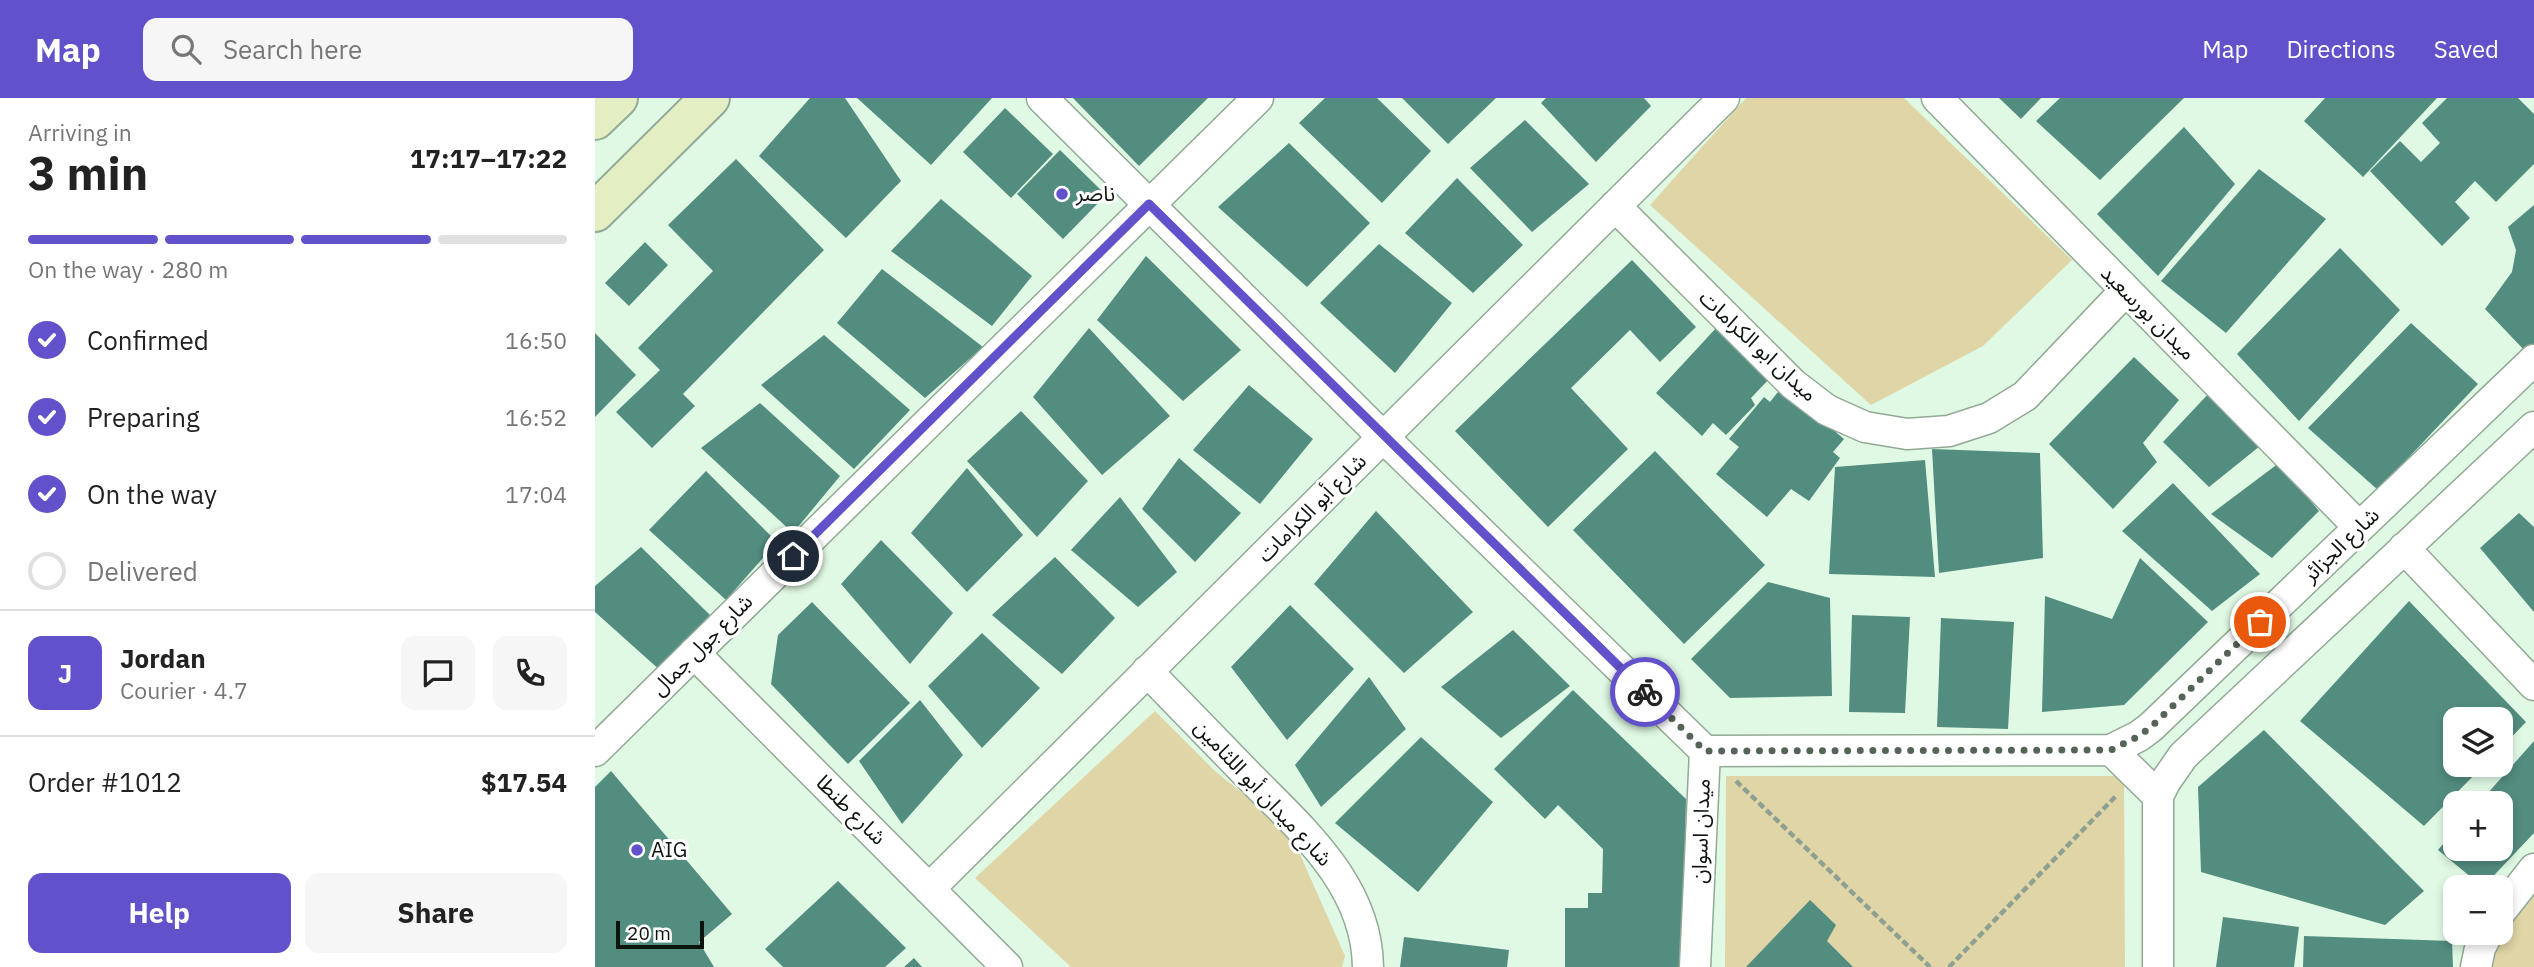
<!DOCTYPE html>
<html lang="en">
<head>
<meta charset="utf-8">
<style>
  :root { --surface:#fff; --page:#f6f6f6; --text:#222; --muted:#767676; --line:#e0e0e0; --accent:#6152cb }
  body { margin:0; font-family:"IBM Plex Sans","Noto Sans Arabic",sans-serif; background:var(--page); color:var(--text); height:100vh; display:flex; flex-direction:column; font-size:26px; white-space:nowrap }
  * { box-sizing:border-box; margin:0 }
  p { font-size:23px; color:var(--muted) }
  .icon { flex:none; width:38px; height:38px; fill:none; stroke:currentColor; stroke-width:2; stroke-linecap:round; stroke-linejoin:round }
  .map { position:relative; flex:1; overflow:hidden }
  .drawer { display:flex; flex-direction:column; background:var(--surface); width:595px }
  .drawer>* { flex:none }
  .buttons { position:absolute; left:1848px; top:609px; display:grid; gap:14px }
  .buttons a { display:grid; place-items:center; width:70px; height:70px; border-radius:14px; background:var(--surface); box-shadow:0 4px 10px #0003; font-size:35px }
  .scale { position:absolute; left:21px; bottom:18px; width:88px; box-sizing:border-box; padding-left:7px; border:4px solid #0c140d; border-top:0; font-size:19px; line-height:24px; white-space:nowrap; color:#0c140d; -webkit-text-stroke:5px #fff; paint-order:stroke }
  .pin { position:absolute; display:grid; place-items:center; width:60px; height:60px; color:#fff; margin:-30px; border:4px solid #fff; border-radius:50%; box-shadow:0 2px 7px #0007 }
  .courier { position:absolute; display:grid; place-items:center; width:70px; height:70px; margin:-35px; border:5px solid #6152cb; border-radius:50%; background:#fff; color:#222; box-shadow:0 2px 9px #0007 }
  .summary em { font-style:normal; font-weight:700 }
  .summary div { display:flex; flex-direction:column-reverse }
  .summary { display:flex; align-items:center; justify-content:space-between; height:119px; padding:0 28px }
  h1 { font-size:46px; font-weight:700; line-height:52px }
  .bar { display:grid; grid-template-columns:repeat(4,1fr); gap:10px 7px; align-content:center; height:84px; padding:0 28px }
  .bar i { height:9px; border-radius:5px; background:var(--line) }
  .bar .current { background:var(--accent) }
  .bar p { grid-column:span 4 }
  .line { display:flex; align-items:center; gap:18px; padding:0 28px; border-top:2px solid var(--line) }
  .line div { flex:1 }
  .round { display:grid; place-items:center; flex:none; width:74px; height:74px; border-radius:14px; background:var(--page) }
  ol { padding:0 28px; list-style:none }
  li { display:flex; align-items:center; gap:21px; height:77px }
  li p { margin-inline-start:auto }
  li .icon { padding:7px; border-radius:50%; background:var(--accent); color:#fff; stroke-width:4 }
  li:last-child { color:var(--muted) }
  li i { width:38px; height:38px; border:4px solid var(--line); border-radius:50% }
  .action { display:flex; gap:14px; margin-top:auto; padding:14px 28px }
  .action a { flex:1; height:80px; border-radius:14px; background:var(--accent); color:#fff; font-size:28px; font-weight:700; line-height:80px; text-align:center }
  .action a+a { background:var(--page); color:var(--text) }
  header { display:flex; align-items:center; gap:42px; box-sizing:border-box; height:98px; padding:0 35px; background:var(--accent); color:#fff }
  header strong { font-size:33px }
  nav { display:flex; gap:38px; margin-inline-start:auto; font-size:24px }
  .search { width:490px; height:63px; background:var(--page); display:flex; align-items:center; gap:18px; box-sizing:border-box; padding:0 24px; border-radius:14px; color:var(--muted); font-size:26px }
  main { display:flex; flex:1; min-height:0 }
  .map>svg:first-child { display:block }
  .green { fill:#dfd5a6 }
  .building { fill:#538d7f }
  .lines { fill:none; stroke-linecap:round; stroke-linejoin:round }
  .minor-casing { stroke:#92a996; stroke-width:33 }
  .secondary-casing { stroke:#92a996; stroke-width:42 }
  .path { stroke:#8ea091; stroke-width:4.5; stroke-dasharray:7 3.5; stroke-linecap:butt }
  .minor { stroke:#fff; stroke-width:30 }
  .secondary { stroke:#e3efc2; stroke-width:38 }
  .done { stroke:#566458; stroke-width:7; stroke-dasharray:0 12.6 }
  .route { stroke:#6152cb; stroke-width:9 }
  .poi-dot { fill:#6152cb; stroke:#fff; stroke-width:2.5 }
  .labels { text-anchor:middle; stroke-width:6; stroke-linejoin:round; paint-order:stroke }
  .poi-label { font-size:21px; fill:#0c140d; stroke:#fff; text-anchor:start }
  .street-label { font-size:21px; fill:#0c140d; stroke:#fff }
</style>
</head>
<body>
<header>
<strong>Map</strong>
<div class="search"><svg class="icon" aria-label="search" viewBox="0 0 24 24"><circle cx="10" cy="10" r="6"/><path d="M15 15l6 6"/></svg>Search here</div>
<nav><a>Map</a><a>Directions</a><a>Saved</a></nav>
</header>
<main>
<section class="drawer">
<div class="summary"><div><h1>3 min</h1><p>Arriving in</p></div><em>17:17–17:22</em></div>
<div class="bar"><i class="current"></i><i class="current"></i><i class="current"></i><i></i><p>On the way · 280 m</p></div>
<ol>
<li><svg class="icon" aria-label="check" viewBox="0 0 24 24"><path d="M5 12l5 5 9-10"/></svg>Confirmed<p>16:50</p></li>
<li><svg class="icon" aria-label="check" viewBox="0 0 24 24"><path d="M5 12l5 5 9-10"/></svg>Preparing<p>16:52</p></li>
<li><svg class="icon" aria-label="check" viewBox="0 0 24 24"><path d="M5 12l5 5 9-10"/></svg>On the way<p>17:04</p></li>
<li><i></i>Delivered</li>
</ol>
<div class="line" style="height:126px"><b class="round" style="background:var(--accent);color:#fff">J</b><div><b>Jordan</b><p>Courier · 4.7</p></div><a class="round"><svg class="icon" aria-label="chat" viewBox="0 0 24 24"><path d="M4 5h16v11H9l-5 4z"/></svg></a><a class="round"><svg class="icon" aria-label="phone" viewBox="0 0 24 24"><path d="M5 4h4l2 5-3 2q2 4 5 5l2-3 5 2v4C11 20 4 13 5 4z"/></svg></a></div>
<div class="line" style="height:91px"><div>Order #1012</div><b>$17.54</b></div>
<div class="action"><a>Help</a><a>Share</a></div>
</section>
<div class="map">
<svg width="1939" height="869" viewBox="0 0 1939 869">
  <rect width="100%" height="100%" fill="#e0f9e4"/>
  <path class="green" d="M1151,0H1309L1477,162L1388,248L1276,307L1055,107Z
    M560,613L620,673L695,734L750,858L747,869H476L380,780Z
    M1131,678H1529L1530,869H1130Z
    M1939,796V869H1898V838Z"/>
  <path class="building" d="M215,0H250L306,83L251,140L164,58Z
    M262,0H397L336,67Z
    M478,0H613L544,68Z
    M730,0H782L836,53L787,105L704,25Z
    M807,0H901L853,46Z
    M951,0H1049L1056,8L1001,64L946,5Z
    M1404,0H1446L1426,21Z
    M1465,0H1589L1505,82L1441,23Z
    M1730,0H1842L1768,79L1709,23Z
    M1852,0H1923L1939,16V66L1901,104L1880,83L1860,104L1875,120L1847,148L1775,73L1805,43L1826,64L1845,45L1827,25Z
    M410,10L458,56L416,100L368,54Z
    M930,22L994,86L937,134L875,70Z
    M1589,29L1640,86L1563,178L1502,116Z
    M694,45L775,125L712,189L623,109Z
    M465,52L511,97L468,141L422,96Z
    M141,61L229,152L88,296L100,308L57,350L21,314L65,272L43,250L118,173L73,127Z
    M1664,71L1731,121L1631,235L1566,183Z
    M862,80L928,147L878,195L810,135Z
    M346,101L437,178L397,228L296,153Z
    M1939,107V247L1932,255L1890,211L1917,174L1921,152L1913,129Z
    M50,144L73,167L34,208L10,185Z
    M784,146L857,205L800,275L725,205Z
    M1745,150L1805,212L1704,323L1642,256Z
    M551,158L646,252L588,303L502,222Z
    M1037,162L1101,229L1065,264L1035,232L976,290L1033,351L953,429L860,333Z
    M287,171L388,249L330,300L242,225Z
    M1816,225L1883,286L1783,392L1713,330Z
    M1122,229L1176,279L1156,300L1160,307L1131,337L1118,325L1107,338L1061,295Z
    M494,230L575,318L507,377L438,299Z
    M0,235L41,277L0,319Z
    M229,237L315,312L259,371L166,287Z
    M1539,259L1584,302L1548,345L1562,364L1518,411L1454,346Z
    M654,287L718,341L665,406L598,352Z
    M1187,289L1249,341L1238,354L1245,360L1214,403L1196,391L1172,419L1121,376L1144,349L1134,341L1169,299L1175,304Z
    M1617,292L1665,348L1614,389L1568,344Z
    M165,305L245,378L198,435L106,350Z
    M426,313L493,383L442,439L372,363Z
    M1337,351L1445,355L1448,460L1344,475Z
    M1060,353L1170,467L1089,546L978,432Z
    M584,360L646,415L600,464L547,411Z
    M1330,362L1340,479L1234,476L1240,369Z
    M1684,365L1724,413L1677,460L1616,416Z
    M372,370L428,437L372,494L316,435Z
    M111,373L182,444L131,502L54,432Z
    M1578,385L1665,476L1617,513L1527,433Z
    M525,399L582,474L543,509L476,452Z
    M781,413L878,514L809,575L719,486Z
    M1924,415L1939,429V514L1885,450Z
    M286,442L358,515L315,566L246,486Z
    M46,449L118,520L67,574L0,514V488Z
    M460,459L520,520L467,576L397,517Z
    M1545,460L1613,524L1529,607L1447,614L1450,498L1517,521Z
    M1173,484L1235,500L1237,598L1135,600L1096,561Z
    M1814,503L1931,624L1906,650V621H1860V667H1889L1829,728L1705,623Z
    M217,504L315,605L253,666L176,586L183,537Z
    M695,507L759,571L692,642L636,569Z
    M1257,517L1315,519L1310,615L1254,614Z
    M1346,520L1419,524L1413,631L1342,629Z
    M918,532L975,588L906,640L846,589Z
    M387,535L445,590L387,650L333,588Z
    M774,579L811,631L726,709L700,667Z
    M978,592L1091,701L1088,869H970V810H993V795H1007L1008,751L963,707L950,721L899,671Z
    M325,602L368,657L307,726L264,663Z
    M1669,632L1829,793L1790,827L1606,774L1603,689Z
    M826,639L898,704L823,794L740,725Z
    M1939,643V735L1888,789L1843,752L1860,732V751H1906V705H1884Z
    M16,673L137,816L104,844L119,869H0V689Z
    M243,783L311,850L290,869H188L170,851Z
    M1215,802L1241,827L1232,843L1258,869H1151Z
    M1628,819L1704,829L1699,869H1621Z
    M1709,838L1857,843L1858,869H1708Z
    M809,839L914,852L912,869H805Z
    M319,860L327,869H309Z"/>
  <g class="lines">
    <defs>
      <path id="minor" d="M447,0L788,339L1110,653
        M1342,0L1764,429
        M1020,108L1198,286L1232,312L1270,329L1312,336L1354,333L1394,320L1430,298L1531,192
        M1809,450L1939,587
        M99,555L412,869
        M552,573C586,608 620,643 654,678C707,732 772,787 773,869
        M1516,652L1544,638L1556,629L1939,262
        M0,653L663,0
        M1563,698L1570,684L1588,658L1939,329
        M334,791L1129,0
        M1906,813L1939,771
        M1100,869L1110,653L1516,652L1563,698V869
        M1881,869L1885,850L1893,835"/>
      <path id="secondary" d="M0,22L23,0
        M0,114L115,0"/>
    </defs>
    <use href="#minor" class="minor-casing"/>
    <use href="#secondary" class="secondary-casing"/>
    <path class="path" d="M1141,683L1335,869
      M1354,869L1521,698"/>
    <use href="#minor" class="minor"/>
    <use href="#secondary" class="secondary"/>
  </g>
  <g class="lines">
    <path class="done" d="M1050,594L1110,653L1516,652L1544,638L1556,629L1665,524"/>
    <path class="route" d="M198,458L554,106L1050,594"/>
  </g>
  <g class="poi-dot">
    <circle cx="467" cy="96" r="7"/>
    <circle cx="42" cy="752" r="7"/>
  </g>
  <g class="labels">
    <g class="poi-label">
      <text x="481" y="103">ناصر</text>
      <text x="56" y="759">AIG</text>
    </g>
    <g class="street-label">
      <text transform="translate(1553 215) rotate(45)" y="7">ميدان بورسعيد</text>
      <text transform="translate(1163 248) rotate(43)" y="7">ميدان ابو الكرامات</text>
      <text transform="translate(717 410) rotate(-45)" y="7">شارع أبو الكرامات</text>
      <text transform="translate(1746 447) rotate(-44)" y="7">شارع الجزائر</text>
      <text transform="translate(107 547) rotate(-45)" y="7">شارع جول جمال</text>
      <text transform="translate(668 695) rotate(47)" y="7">شارع ميدان أبو اللثامين</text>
      <text transform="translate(256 712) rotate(45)" y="7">شارع طنطا</text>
      <text transform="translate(1106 733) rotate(-88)" y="7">ميدان اسوان</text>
    </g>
  </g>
</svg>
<div class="buttons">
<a><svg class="icon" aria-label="layers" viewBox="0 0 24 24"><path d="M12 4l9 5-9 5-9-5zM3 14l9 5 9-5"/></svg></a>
<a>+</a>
<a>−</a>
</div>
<div class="scale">20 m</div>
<div class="pin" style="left:1665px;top:524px;background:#ea580c"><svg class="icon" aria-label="bag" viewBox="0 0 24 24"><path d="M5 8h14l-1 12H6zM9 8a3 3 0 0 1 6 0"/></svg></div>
<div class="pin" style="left:198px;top:458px;background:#1f2937"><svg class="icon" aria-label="home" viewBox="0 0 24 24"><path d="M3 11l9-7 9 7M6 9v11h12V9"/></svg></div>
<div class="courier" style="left:1050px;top:594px"><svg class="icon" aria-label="bike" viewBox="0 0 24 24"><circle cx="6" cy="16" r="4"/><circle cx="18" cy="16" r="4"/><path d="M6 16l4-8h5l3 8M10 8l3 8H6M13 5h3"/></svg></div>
</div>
</main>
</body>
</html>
